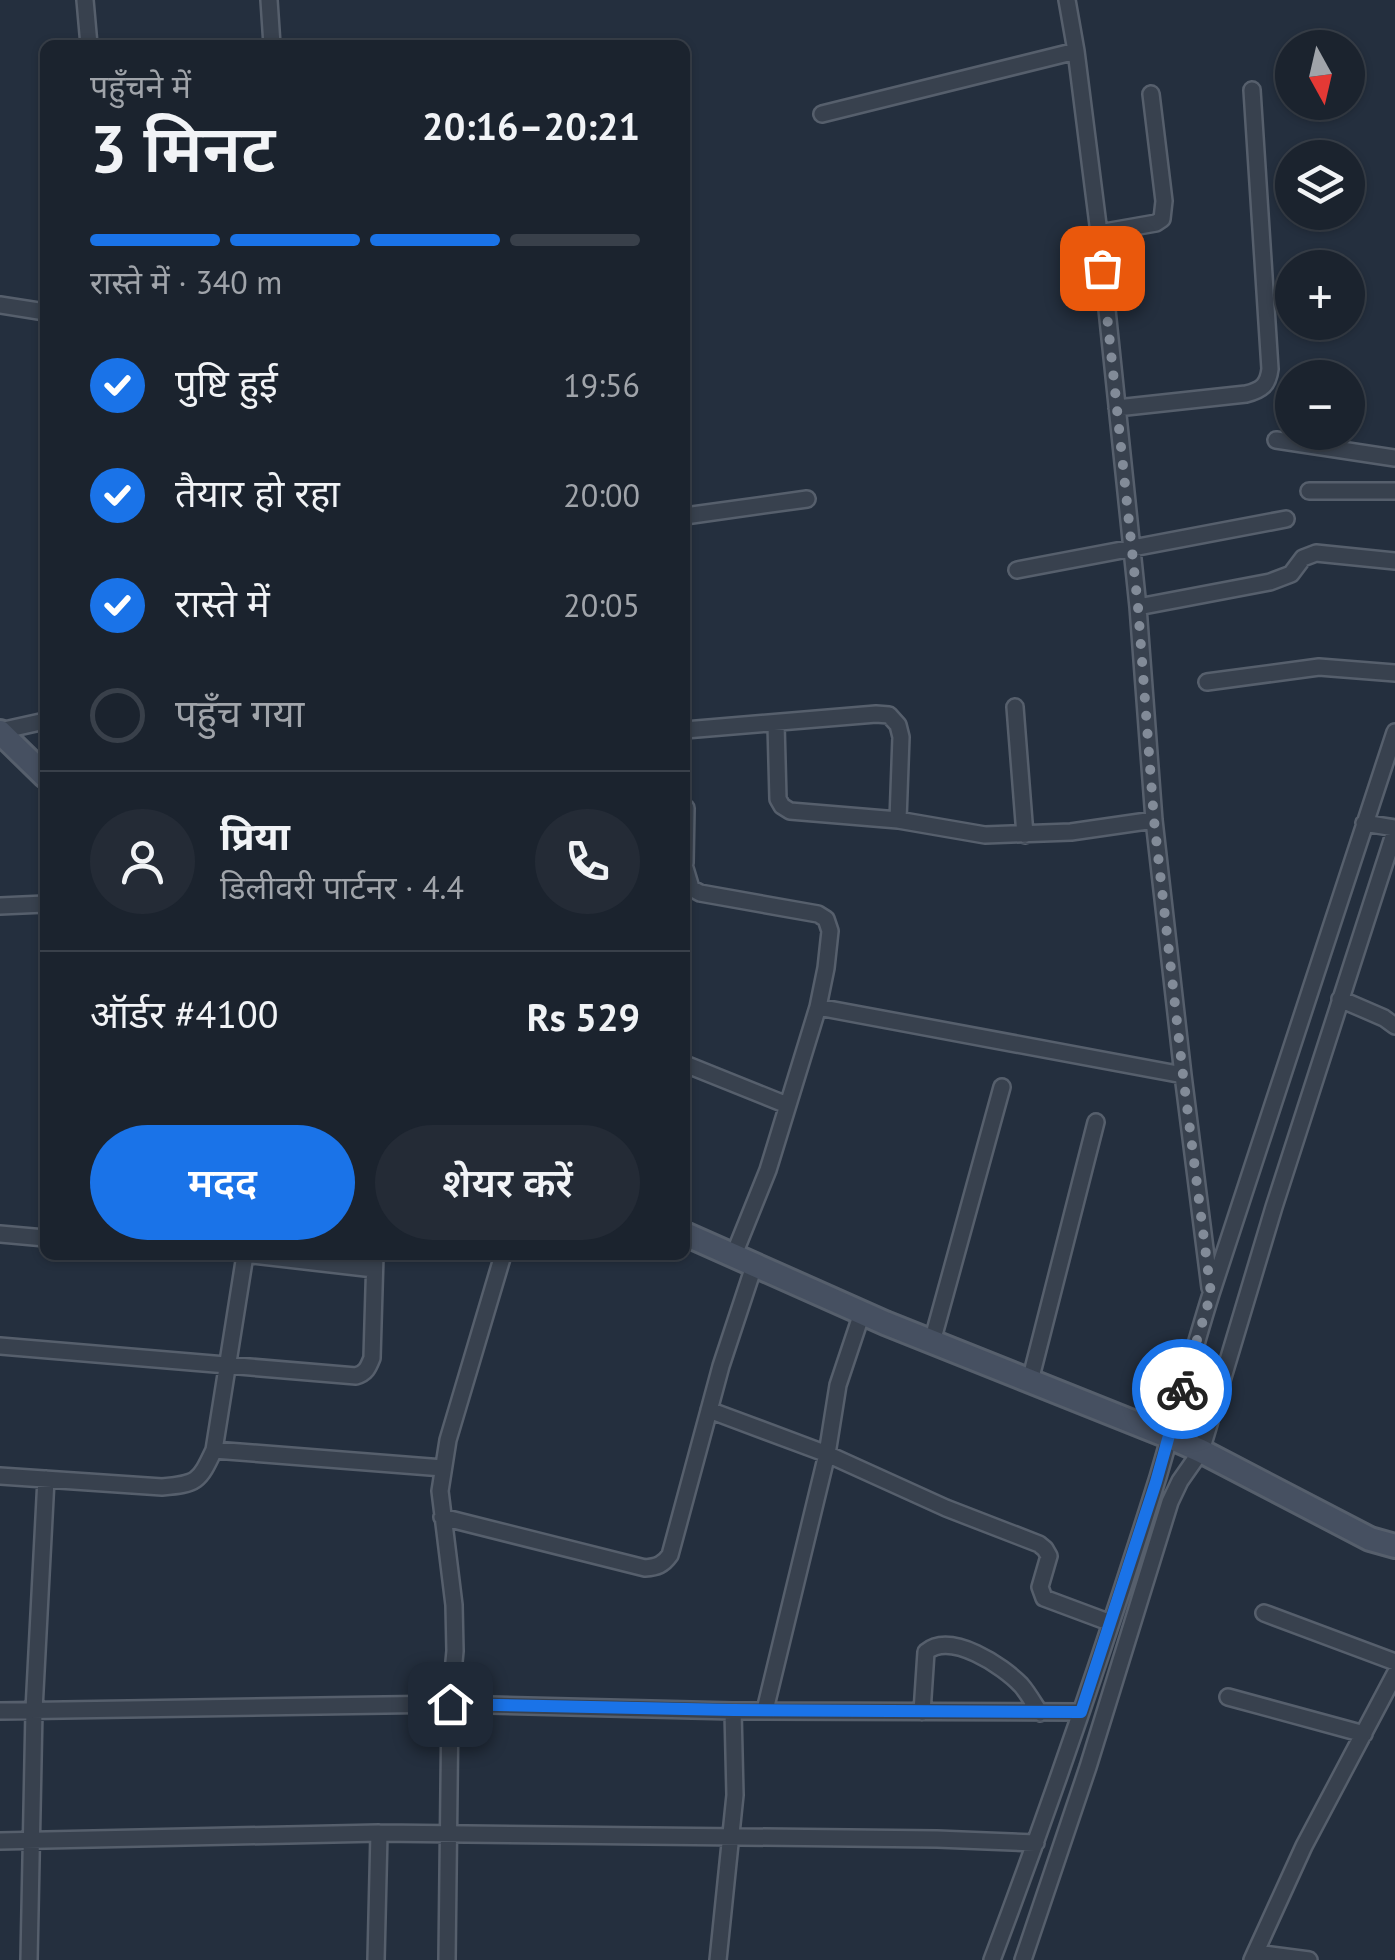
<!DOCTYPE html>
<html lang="hi">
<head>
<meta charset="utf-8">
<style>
  :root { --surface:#1b232e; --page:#242b36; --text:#f1f3f6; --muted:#a0a4aa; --line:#39404a; --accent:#1a73e8 }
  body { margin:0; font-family:"PT Sans","Noto Sans Devanagari",sans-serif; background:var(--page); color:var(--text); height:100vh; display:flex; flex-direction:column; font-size:38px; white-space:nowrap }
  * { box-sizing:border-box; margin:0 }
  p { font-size:32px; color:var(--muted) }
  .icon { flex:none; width:55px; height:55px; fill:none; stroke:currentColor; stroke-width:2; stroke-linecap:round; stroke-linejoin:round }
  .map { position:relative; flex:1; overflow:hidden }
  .sheet { position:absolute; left:40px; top:40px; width:650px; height:1220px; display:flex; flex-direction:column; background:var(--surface); border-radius:15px; box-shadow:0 2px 8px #0004,0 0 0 2px var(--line) }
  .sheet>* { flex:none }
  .needle { width:65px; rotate:172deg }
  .fabs { position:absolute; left:1275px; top:30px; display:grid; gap:20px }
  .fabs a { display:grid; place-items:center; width:90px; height:90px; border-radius:50%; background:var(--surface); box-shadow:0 2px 8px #0004,0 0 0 2px var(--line); font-size:50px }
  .pin { position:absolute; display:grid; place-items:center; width:85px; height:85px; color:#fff; margin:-42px; border-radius:20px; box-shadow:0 5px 15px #0006 }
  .courier { position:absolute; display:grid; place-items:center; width:100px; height:100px; margin:-50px; border:8px solid #1a73e8; border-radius:50%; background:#fff; color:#222; box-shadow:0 2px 12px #0007 }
  .summary em { font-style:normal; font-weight:600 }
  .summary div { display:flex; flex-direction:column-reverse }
  .summary { display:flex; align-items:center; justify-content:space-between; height:170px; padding:0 50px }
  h1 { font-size:65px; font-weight:600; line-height:75px }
  .bar { display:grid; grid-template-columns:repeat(4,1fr); gap:15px 10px; align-content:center; height:120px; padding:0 50px }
  .bar i { height:12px; border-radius:8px; background:var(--line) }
  .bar .current { background:var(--accent) }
  .bar p { grid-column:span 4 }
  .line { display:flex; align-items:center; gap:25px; padding:0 50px; border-top:2px solid var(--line) }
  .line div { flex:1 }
  .round { display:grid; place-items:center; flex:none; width:105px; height:105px; border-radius:52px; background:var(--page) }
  ol { padding:0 50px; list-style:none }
  li { display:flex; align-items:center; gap:30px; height:110px }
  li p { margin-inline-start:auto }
  li .icon { padding:10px; border-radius:50%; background:var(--accent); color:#fff; stroke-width:4 }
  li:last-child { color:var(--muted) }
  li i { width:55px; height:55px; border:5px solid var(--line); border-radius:50% }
  .primary-button { display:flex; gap:20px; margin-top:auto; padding:20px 50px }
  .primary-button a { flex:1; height:115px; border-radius:60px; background:var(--accent); color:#fff; font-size:40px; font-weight:600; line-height:115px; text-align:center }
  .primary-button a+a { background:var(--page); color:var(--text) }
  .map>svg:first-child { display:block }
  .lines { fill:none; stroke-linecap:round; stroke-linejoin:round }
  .street-casing { stroke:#565f6c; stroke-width:20 }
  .secondary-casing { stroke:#565f6c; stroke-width:28 }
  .street { stroke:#38414e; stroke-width:15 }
  .secondary { stroke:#465061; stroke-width:22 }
  .done { stroke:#828b98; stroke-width:10; stroke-dasharray:0 18 }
  .route { stroke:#1a73e8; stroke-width:12 }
</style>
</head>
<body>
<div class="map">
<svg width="1395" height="1960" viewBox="0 0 1395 1960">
  <rect width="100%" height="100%" fill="#242f3e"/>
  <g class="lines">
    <defs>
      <path id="street" d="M85,0L89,45
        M269,0L272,45
        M1067,0L1076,51L1099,233L1138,607L1154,820L1183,1075
        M822,114L1076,51
        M1099,233L1156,223L1162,219L1164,201L1151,94
        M0,305L45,312
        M1117,408L1246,394C1262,390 1268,385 1270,369L1252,90
        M1276,440L1395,458
        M1309,491H1395
        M685,516L807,499
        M1017,570L1286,519
        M1138,607L1270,582L1291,574L1303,558L1316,553L1395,561
        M1207,682L1319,667L1395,673
        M1015,707L1025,835
        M776,724L778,799L782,806L790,811L898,820L985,835L1071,832L1154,820
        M685,730L876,714L889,715L898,725L901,737L898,820
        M0,731L45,721
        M1364,823L1395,828
        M685,863L686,808
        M685,868L691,888L700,893L818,914L826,919L830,931L826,968L818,1007L768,1170L733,1257
        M0,906L45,904
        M1340,999L1384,1018L1395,1026
        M818,1007L1183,1075L1210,1288
        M685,1064L787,1105
        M0,1234L45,1238
        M252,1255L374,1269
        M932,1342L1002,1087
        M0,1346L356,1376C366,1373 368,1368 372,1358L375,1255
        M1030,1381L1096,1122
        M709,1410L827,1454L946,1508L1039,1544L1045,1549L1049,1556L1040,1587L1044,1598L1111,1623
        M214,1450L443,1468
        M0,1476L162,1487C197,1484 199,1482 214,1450L245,1255
        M442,1517L645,1568C657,1567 663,1565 670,1555L721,1366L754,1266
        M1264,1613L1395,1662
        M1228,1697L1364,1734
        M765,1710L827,1454L838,1385L862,1313
        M0,1711L450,1704L733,1711L1081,1712
        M922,1712L926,1652C951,1631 1003,1666 1021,1685C1028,1693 1034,1704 1040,1713
        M0,1841L379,1833L937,1839L1036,1843
        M1256,1953L1309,1960
        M29,1960L34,1710L46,1479
        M376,1960L379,1833
        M447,1960L450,1704L455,1651L454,1605L440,1491L448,1440L503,1255
        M718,1960L735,1795L733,1711
        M992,1960C1052,1801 1107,1640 1158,1477C1176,1416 1192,1355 1211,1294L1395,732
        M1023,1960L1088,1767L1170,1502L1180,1481L1201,1451L1274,1207L1395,831
        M1252,1960L1304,1846L1395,1674"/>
      <path id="secondary" d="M0,732L45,776
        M685,1234L885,1323L1170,1437L1201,1451L1370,1539L1395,1546"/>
    </defs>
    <use href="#street" class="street-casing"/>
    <use href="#secondary" class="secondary-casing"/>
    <use href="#street" class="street"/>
    <use href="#secondary" class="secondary"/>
  </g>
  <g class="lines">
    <path class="done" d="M1102,268L1138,607L1154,820L1183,1075L1211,1294L1182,1389"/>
    <path class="route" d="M450,1704L733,1710L1081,1712L1156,1482L1182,1389"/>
  </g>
</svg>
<div class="fabs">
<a><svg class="needle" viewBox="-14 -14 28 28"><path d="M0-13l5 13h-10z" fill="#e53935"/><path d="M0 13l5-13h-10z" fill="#a0a4aa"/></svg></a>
<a><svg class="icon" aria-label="layers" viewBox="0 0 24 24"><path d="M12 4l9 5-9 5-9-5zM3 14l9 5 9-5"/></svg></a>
<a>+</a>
<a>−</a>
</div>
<div class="pin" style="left:1102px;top:268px;background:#ea580c"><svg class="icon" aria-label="bag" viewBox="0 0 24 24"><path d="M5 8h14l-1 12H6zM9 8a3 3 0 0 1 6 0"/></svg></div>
<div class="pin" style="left:450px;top:1704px;background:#1f2937"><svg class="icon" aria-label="home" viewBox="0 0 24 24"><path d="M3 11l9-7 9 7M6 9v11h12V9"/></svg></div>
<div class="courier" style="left:1182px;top:1389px"><svg class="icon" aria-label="bike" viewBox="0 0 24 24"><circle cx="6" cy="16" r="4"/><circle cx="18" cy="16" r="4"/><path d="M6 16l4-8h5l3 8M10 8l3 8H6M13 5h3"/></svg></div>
<section class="sheet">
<div class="summary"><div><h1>3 मिनट</h1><p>पहुँचने में</p></div><em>20:16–20:21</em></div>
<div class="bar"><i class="current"></i><i class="current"></i><i class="current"></i><i></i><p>रास्ते में · 340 m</p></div>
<ol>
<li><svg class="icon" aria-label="check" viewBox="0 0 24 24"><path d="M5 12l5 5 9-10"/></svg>पुष्टि हुई<p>19:56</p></li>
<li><svg class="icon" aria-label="check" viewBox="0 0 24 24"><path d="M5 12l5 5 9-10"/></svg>तैयार हो रहा<p>20:00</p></li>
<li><svg class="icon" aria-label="check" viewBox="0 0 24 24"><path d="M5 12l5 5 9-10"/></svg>रास्ते में<p>20:05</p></li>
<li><i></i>पहुँच गया</li>
</ol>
<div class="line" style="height:180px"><a class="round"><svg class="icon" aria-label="person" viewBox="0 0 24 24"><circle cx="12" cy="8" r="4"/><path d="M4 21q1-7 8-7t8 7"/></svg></a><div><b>प्रिया</b><p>डिलीवरी पार्टनर · 4.4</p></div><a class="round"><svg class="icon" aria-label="phone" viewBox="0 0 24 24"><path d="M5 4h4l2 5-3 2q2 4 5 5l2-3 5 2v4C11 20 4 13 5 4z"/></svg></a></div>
<div class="line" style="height:130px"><div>ऑर्डर #4100</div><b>Rs 529</b></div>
<div class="primary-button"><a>मदद</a><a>शेयर करें</a></div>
</section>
</div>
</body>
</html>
